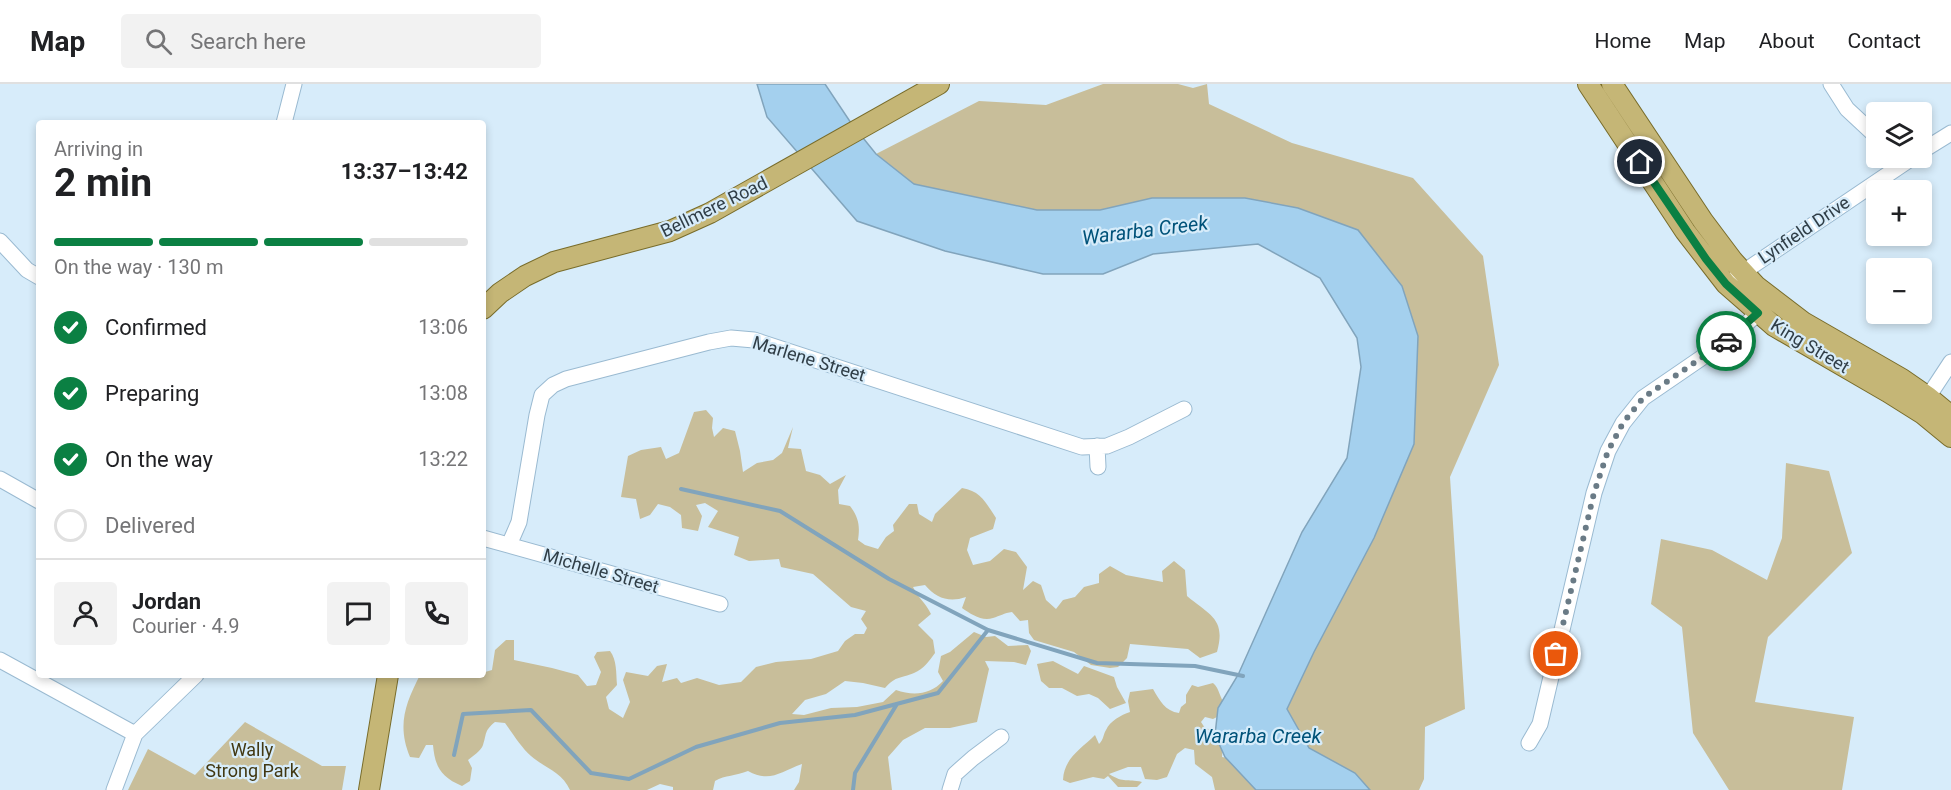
<!DOCTYPE html>
<html lang="en">
<head>
<meta charset="utf-8">
<style>
  :root { --surface:#fff; --page:#f2f2f2; --text:#202124; --muted:#757577; --line:#e0e0e0; --accent:#0b8043 }
  body { margin:0; font-family:Roboto,sans-serif; background:var(--page); color:var(--text); height:100vh; display:flex; flex-direction:column; font-size:22px; white-space:nowrap }
  * { box-sizing:border-box; margin:0 }
  p { font-size:20px; color:var(--muted) }
  .icon { flex:none; width:33px; height:33px; fill:none; stroke:currentColor; stroke-width:2; stroke-linecap:round; stroke-linejoin:round }
  .map { position:relative; flex:1; overflow:hidden }
  .sheet { position:absolute; left:36px; top:36px; width:450px; height:558px; display:flex; flex-direction:column; background:var(--surface); border-radius:6px; box-shadow:0 3px 9px #0003 }
  .sheet>* { flex:none }
  .buttons { position:absolute; left:1866px; top:18px; display:grid; gap:12px }
  .buttons a { display:grid; place-items:center; width:66px; height:66px; border-radius:6px; background:var(--surface); box-shadow:0 3px 9px #0003; font-size:30px }
  .pin { position:absolute; display:grid; place-items:center; width:51px; height:51px; color:#fff; margin:-26px; border:3px solid #fff; border-radius:50%; box-shadow:0 2px 6px #0007 }
  .courier { position:absolute; display:grid; place-items:center; width:60px; height:60px; margin:-30px; border:4px solid #0b8043; border-radius:50%; background:#fff; color:#222; box-shadow:0 2px 8px #0007 }
  .headline em { font-style:normal; font-weight:700 }
  .headline div { display:flex; flex-direction:column-reverse }
  .headline { display:flex; align-items:center; justify-content:space-between; height:102px; padding:0 18px }
  h1 { font-size:39px; font-weight:700; line-height:45px }
  .bar { display:grid; grid-template-columns:repeat(4,1fr); gap:9px 6px; align-content:center; height:72px; padding:0 18px }
  .bar i { height:8px; border-radius:4px; background:var(--line) }
  .bar .current { background:var(--accent) }
  .bar p { grid-column:span 4 }
  .line { display:flex; align-items:center; gap:15px; padding:0 18px; border-top:2px solid var(--line) }
  .line div { flex:1 }
  .round { display:grid; place-items:center; flex:none; width:63px; height:63px; border-radius:6px; background:var(--page) }
  ol { padding:0 18px; list-style:none }
  li { display:flex; align-items:center; gap:18px; height:66px }
  li p { margin-inline-start:auto }
  li .icon { padding:6px; border-radius:50%; background:var(--accent); color:#fff; stroke-width:4 }
  li:last-child { color:var(--muted) }
  li i { width:33px; height:33px; border:3px solid var(--line); border-radius:50% }
  header { display:flex; align-items:center; gap:36px; box-sizing:border-box; height:84px; padding:0 30px; background:var(--surface); border-bottom:2px solid var(--line) }
  header strong { font-size:28px }
  nav { display:flex; gap:33px; margin-inline-start:auto; font-size:21px }
  .search { width:420px; height:54px; background:var(--page); display:flex; align-items:center; gap:15px; box-sizing:border-box; padding:0 21px; border-radius:6px; color:var(--muted); font-size:22px }
  .map>svg:first-child { display:block }
  .green { fill:#c8be9a }
  .water { fill:#a4d0ee; stroke:#81a4bc; stroke-width:1.5 }
  .lines { fill:none; stroke-linecap:round; stroke-linejoin:round }
  .stream { stroke:#81a4bc; stroke-width:4 }
  .minor-casing { stroke:#9abad1; stroke-width:17 }
  .major-casing { stroke:#786c2a; stroke-width:22 }
  .minor { stroke:#fff; stroke-width:15 }
  .major { stroke:#c5b676; stroke-width:20 }
  .done { stroke:#6a7b86; stroke-width:6; stroke-dasharray:0 10.8 }
  .route { stroke:#0b8043; stroke-width:8 }
  .labels { text-anchor:middle; stroke-width:4.5; stroke-linejoin:round; paint-order:stroke }
  .street-label { font-size:18px; fill:#303e47; stroke:#d7ecfa }
  .park-label { font-size:18px; fill:#423812; stroke:#d7ecfa }
  .water-label { font-size:20px; font-style:italic; fill:#005279; stroke:#d7ecfa }
</style>
</head>
<body>
<header>
<strong>Map</strong>
<div class="search"><svg class="icon" aria-label="search" viewBox="0 0 24 24"><circle cx="10" cy="10" r="6"/><path d="M15 15l6 6"/></svg>Search here</div>
<nav><a>Home</a><a>Map</a><a>About</a><a>Contact</a></nav>
</header>
<div class="map">
<svg width="1951" height="706" viewBox="0 0 1951 706">
  <rect width="100%" height="100%" fill="#d7ecfa"/>
  <path class="green" d="M1103,0H1178L1193,4L1207,0L1209,20L1292,59L1413,94L1483,172L1499,281L1450,393L1465,625L1425,643L1424,695L1419,706H1370L1355,689L1309,664L1287,625L1314,568L1402,202L1152,114L1100,126H1037L914,100L876,70L979,17L1046,21Z
    M706,326L713,334L712,344L714,353L723,344L735,347L740,367L743,388L757,379L773,376L782,369L793,343L788,364L801,365L806,387L820,391L830,400L846,391L838,406L839,420L850,422C859,434 860,442 858,456L865,461L878,465L886,453L894,447L893,441L909,420H917L919,430L932,438L935,430L962,404C981,407 986,419 996,434L993,445L970,454L967,466L973,481L990,477L1004,465L1016,468L1027,483L1023,506L1033,497L1041,501L1046,516L1056,525L1063,516L1075,513L1084,503L1099,499V490L1110,482L1126,491L1163,498L1162,487L1174,477L1185,486L1187,512C1211,532 1226,535 1217,568L1200,574L1188,565L1130,560L1127,574L1118,583L1110,584L1091,581L1074,568L1034,556L1029,549L1028,536L1020,537L1012,528C1004,529 1000,532 993,534C982,538 971,530 962,524L966,513C949,519 936,514 925,501L913,503C918,514 926,519 931,530L918,541L933,556L935,569C929,577 924,585 914,589C900,595 897,591 885,604L863,599L845,597L826,610L805,616L792,630L804,631L831,624L857,623L883,618L896,606C913,612 930,611 943,597L938,588L941,572L950,568L974,548L986,553L995,552L1008,562L1028,561L1031,567L1026,581L1014,578L985,577L989,585L977,638L950,644H925L903,656L888,673L892,706H794L799,698L802,680C780,688 770,699 748,687C736,692 725,691 715,697L713,706H673V703L660,700L647,706H570C562,688 545,684 531,672C521,663 513,650 505,639L495,638C484,647 487,649 483,661C481,667 473,672 468,676L472,684L470,697L462,702C441,693 435,683 433,661H426L419,674L410,673C397,642 405,620 420,591H483V586L485,588L492,586L495,566L506,556H514V576L552,584L578,591L587,602L596,601L601,588L594,573L597,568L610,567C617,576 616,589 617,601L606,613L609,625L623,634L630,618L623,596L626,588L648,592L657,582L667,580L662,598L677,594L681,599L697,594L719,601L741,598L756,583L776,578L811,575L838,567L845,557L855,550H864L867,544L861,535L866,527L851,523L813,490L781,483L779,475L749,477L734,471L739,453L708,443L718,427L705,419L696,421L702,432L698,447L682,444L681,431L670,423L658,420L650,431L640,435L636,415L621,413L628,372L641,366L661,363L666,375L679,369L694,328Z
    M1786,379L1829,387L1852,469L1768,553L1755,618L1854,633L1842,706H1729L1693,649L1682,543L1651,520L1661,455L1712,466L1767,496L1782,454Z
    M1053,577L1078,590L1084,582L1114,593L1117,603L1126,619L1110,625L1098,614L1089,610L1077,612L1062,604H1049L1041,597L1037,580Z
    M1213,599C1220,605 1219,613 1225,620L1221,631L1213,635L1205,633L1201,638L1205,644L1220,648L1223,661L1222,673L1237,676L1281,706H1215L1212,693L1195,680L1194,666L1185,664L1177,670L1167,693L1157,696L1145,695L1141,683H1128L1109,690C1125,700 1126,694 1142,698L1137,703H1118L1108,692L1104,695L1093,693L1070,699L1063,696C1064,674 1081,665 1095,651L1099,660C1104,655 1103,651 1106,646C1110,637 1121,631 1130,628L1128,617L1130,608L1153,605C1160,617 1165,627 1179,629L1181,623L1186,619V611L1192,601L1198,603Z
    M245,638L322,682H346L342,706H128L148,665L195,691Z"/>
  <path class="water" d="M757,0H825L851,39L876,70L914,100L1037,126H1100L1152,114H1245L1298,124L1358,146L1402,202L1418,252L1414,360L1374,454L1314,568L1287,625L1309,664L1355,689L1370,706H1256L1225,673L1215,651L1218,624L1238,591L1302,448L1347,374L1361,283L1357,254L1320,194L1258,160L1153,170L1103,190H1043L945,167L857,137L767,33Z"/>
  <g class="lines">
    <path class="stream" d="M681,405L780,427L889,495L988,546L1097,579L1195,582L1243,592
      M454,671L463,630L531,626L591,689L629,695L696,663L780,639L855,631L938,609L988,546
      M853,706L855,689L897,620"/>
    <defs>
      <path id="minor" d="M1831,0L1847,25L1876,52
        M284,39L294,0
        M1922,67L1951,49
        M0,157L27,186L39,193
        M1736,193L1912,74
        M1928,313L1951,278
        M1097,362L1098,383
        M0,395L39,417
        M483,454L720,520
        M509,461L519,438L537,331L542,311L553,301L566,295L709,258L731,254L754,256L1082,363L1107,362L1129,353L1184,325
        M0,576L135,650
        M1529,659L1540,640L1594,409L1608,367L1623,339L1643,314L1732,253L1758,229
        M114,706L135,650L196,591
        M950,706L955,690L973,674L1001,653"/>
      <path id="major" d="M1588,0L1685,147L1726,200L1774,242L1888,308L1923,330L1951,353
        M1612,0L1703,137L1733,177L1756,202L1803,238L1902,295L1928,313L1951,332
        M483,225L500,209L525,192L554,178L670,147L710,129L939,0
        M369,706L388,591"/>
    </defs>
    <use href="#minor" class="minor-casing"/>
    <use href="#major" class="major-casing"/>
    <use href="#minor" class="minor"/>
    <use href="#major" class="major"/>
  </g>
  <g class="lines">
    <path class="done" d="M1556,570L1594,409L1608,367L1623,339L1643,314L1726,257"/>
    <path class="route" d="M1640,78L1706,175L1726,200L1758,229L1726,257"/>
  </g>
  <g class="labels">
    <g class="street-label">
      <text transform="translate(714 123) rotate(-26)" y="6">Bellmere Road</text>
      <text transform="translate(1804 146) rotate(-34)" y="6">Lynfield Drive</text>
      <text transform="translate(1810 262) rotate(31)" y="6">King Street</text>
      <text transform="translate(809 275) rotate(17)" y="6">Marlene Street</text>
      <text transform="translate(601 487) rotate(16)" y="6">Michelle Street</text>
    </g>
    <g class="park-label">
      <text x="252" y="672">Wally<tspan x="252" dy="21">Strong Park</tspan></text>
    </g>
    <g class="water-label">
      <text transform="translate(1145 146) rotate(-7)" y="7">Wararba Creek</text>
      <text x="1258" y="659">Wararba Creek</text>
    </g>
  </g>
</svg>
<div class="buttons">
<a><svg class="icon" aria-label="layers" viewBox="0 0 24 24"><path d="M12 4l9 5-9 5-9-5zM3 14l9 5 9-5"/></svg></a>
<a>+</a>
<a>−</a>
</div>
<div class="pin" style="left:1556px;top:570px;background:#ea580c"><svg class="icon" aria-label="bag" viewBox="0 0 24 24"><path d="M5 8h14l-1 12H6zM9 8a3 3 0 0 1 6 0"/></svg></div>
<div class="pin" style="left:1640px;top:78px;background:#1f2937"><svg class="icon" aria-label="home" viewBox="0 0 24 24"><path d="M3 11l9-7 9 7M6 9v11h12V9"/></svg></div>
<div class="courier" style="left:1726px;top:257px"><svg class="icon" aria-label="car" viewBox="0 0 24 24"><path d="M5 17H2v-5l4-1 3-4h7l3 4 3 1v5h-3M9 17h6M6 11h13"/><circle cx="7" cy="17" r="2"/><circle cx="17" cy="17" r="2"/></svg></div>
<section class="sheet">
<div class="headline"><div><h1>2 min</h1><p>Arriving in</p></div><em>13:37–13:42</em></div>
<div class="bar"><i class="current"></i><i class="current"></i><i class="current"></i><i></i><p>On the way · 130 m</p></div>
<ol>
<li><svg class="icon" aria-label="check" viewBox="0 0 24 24"><path d="M5 12l5 5 9-10"/></svg>Confirmed<p>13:06</p></li>
<li><svg class="icon" aria-label="check" viewBox="0 0 24 24"><path d="M5 12l5 5 9-10"/></svg>Preparing<p>13:08</p></li>
<li><svg class="icon" aria-label="check" viewBox="0 0 24 24"><path d="M5 12l5 5 9-10"/></svg>On the way<p>13:22</p></li>
<li><i></i>Delivered</li>
</ol>
<div class="line" style="height:108px"><a class="round"><svg class="icon" aria-label="person" viewBox="0 0 24 24"><circle cx="12" cy="8" r="4"/><path d="M4 21q1-7 8-7t8 7"/></svg></a><div><b>Jordan</b><p>Courier · 4.9</p></div><a class="round"><svg class="icon" aria-label="chat" viewBox="0 0 24 24"><path d="M4 5h16v11H9l-5 4z"/></svg></a><a class="round"><svg class="icon" aria-label="phone" viewBox="0 0 24 24"><path d="M5 4h4l2 5-3 2q2 4 5 5l2-3 5 2v4C11 20 4 13 5 4z"/></svg></a></div>
</section>
</div>
</body>
</html>
